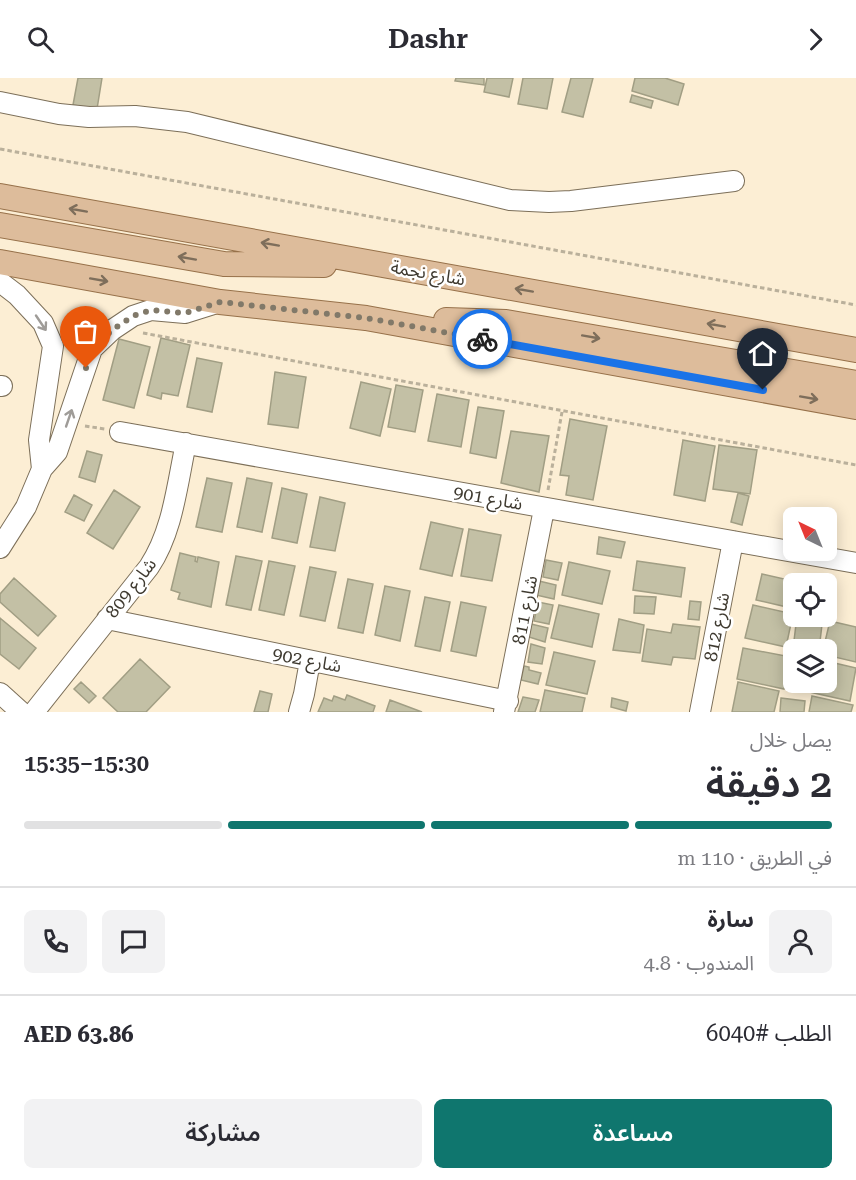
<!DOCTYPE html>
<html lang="ar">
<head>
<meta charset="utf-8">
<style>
  :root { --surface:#fff; --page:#f2f2f3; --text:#2b2b33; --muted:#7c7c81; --line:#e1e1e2; --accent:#0f766e }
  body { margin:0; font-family:"Roboto Serif","Noto Sans Arabic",serif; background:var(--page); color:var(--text); direction:rtl; height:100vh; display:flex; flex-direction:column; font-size:22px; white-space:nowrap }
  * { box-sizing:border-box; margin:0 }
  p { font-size:20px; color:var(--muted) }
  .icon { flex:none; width:33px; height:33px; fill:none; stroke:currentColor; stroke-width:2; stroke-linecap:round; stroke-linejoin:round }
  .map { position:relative; height:634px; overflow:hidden; direction:ltr }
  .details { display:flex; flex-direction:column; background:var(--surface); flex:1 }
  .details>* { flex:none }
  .needle { width:39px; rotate:317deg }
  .tools { position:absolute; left:783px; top:429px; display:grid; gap:12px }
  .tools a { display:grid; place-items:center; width:54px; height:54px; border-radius:9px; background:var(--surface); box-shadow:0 3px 15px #0003; font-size:30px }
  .pin { position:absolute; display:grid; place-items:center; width:51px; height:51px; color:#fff; margin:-62px -26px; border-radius:50% 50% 50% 0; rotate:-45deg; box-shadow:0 0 6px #0007 }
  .pin .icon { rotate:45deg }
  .courier { position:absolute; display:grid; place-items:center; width:60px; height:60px; margin:-30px; border:4px solid #1a73e8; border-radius:50%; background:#fff; color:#222; box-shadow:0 2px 8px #0007 }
  .summary em { font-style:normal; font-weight:600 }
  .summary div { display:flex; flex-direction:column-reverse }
  .summary { display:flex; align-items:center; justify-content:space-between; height:102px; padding:0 24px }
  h1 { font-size:39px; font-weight:600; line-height:45px }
  .bar { display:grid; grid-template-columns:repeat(4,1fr); gap:9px 6px; align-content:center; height:72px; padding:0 24px }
  .bar i { height:8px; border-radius:4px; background:var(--line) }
  .bar .on { background:var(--accent) }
  .bar p { grid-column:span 4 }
  .line { display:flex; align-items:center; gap:15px; padding:0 24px; border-top:2px solid var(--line) }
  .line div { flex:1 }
  .round { display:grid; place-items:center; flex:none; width:63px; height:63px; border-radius:9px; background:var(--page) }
  .button { display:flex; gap:12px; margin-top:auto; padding:12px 24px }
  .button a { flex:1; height:69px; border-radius:9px; background:var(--accent); color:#fff; font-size:24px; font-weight:600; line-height:69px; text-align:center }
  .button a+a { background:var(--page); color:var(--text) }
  header { display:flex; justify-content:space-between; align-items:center; height:78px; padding:0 24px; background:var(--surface); font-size:27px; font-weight:600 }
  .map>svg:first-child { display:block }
  .building { fill:#c3c0a5; stroke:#a19e84; stroke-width:1.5 }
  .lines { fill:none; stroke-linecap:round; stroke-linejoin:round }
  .minor-casing { stroke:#7c6f59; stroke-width:22 }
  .major-casing { stroke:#97714a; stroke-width:26 }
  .path { stroke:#bab09b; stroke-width:3; stroke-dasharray:4.5 3; stroke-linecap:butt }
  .minor { stroke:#fff; stroke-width:20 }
  .major { stroke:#ddbc9b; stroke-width:24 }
  .oneway { stroke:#7e6e5b }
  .oneway2 { stroke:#9f9c98 }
  .done { stroke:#817969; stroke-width:6; stroke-dasharray:0 10.8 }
  .route { stroke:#1a73e8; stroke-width:8 }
  .labels { text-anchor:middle; stroke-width:5; stroke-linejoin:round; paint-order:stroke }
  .street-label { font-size:18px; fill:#3f3a30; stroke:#fff }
</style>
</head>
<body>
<header><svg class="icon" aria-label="forward" viewBox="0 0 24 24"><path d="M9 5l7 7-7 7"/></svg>Dashr<svg class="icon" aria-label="search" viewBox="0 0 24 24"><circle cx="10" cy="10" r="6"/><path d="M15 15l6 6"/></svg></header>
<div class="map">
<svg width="856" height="634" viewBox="0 0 856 634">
  <rect width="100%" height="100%" fill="#fceed4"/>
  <path class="building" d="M78,0H102L97,31L73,27Z
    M456,0H484V7L455,3Z
    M487,0H513L509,19L484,14Z
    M523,0H553L547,31L518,26Z
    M571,0H593L583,39L562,34Z
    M635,0H665L684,6L678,27L632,13Z
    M632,17L653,23L651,30L630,24Z
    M161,260L190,267L178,318L162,315L161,321L147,317Z
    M119,261L150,269L134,330L103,322Z
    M197,280L222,285L212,334L187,329Z
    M275,294L306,299L298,350L268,346Z
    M361,304L391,311L380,358L350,350Z
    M396,307L423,312L415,354L388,349Z
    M437,316L469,322L461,369L428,363Z
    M478,329L504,333L496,380L470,375Z
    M570,341L607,348L593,422L566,417L569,398L560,397Z
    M511,353L549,358L539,414L501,405Z
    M683,362L715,368L705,423L674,417Z
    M719,367L757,372L750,416L713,411Z
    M87,373L102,377L95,404L79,399Z
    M207,400L232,405L222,454L196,449Z
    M247,400L272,405L262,454L237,449Z
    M282,410L307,416L297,465L272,460Z
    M114,412L140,429L113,471L87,455Z
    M738,415L749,418L742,447L731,444Z
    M74,417L92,427L84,443L65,434Z
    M320,419L345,425L335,473L310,469Z
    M431,444L463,451L452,498L420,491Z
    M469,451L501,457L492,503L461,498Z
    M599,459L625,464L621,480L597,476Z
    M180,475L196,479L195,483L197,484L198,479L219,484L211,529L178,521L180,515L171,512Z
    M236,478L262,483L251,532L226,527Z
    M546,482L562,485L558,502L543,499Z
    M269,483L295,488L284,537L259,532Z
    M637,483L685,490L681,519L633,512Z
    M569,484L610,493L602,526L562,517Z
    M310,489L336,494L325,543L300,538Z
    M762,496L793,503L787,529L756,522Z
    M14,500L56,538L38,558L0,524V516Z
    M348,501L373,506L363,555L338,550Z
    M539,503L556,507L554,521L536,517Z
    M826,507L833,508L831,523H826Z
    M385,508L410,513L400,563L375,557Z
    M635,518L656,519L654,536L634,535Z
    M425,519L450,524L440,573L415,568Z
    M690,523L701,524L699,542L688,541Z
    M461,524L486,529L476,578L451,573Z
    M538,524L553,527L549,546L534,543Z
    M559,527L599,536L592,569L551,560Z
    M753,527L793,536L786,569L745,560Z
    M797,538H823L819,572L793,571Z
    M0,540L36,570L19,591L0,576Z
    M619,541L644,547L640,575L613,572Z
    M830,543L856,549V584L826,577V572H823Z
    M531,546L548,550L545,564L529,559Z
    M673,546L700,549L695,581L673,579L671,587L642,583L647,551L671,555Z
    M531,566L545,570L542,586L528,584Z
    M743,570L791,579L784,611L737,601Z
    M554,574L595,583L587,616L546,607Z
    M791,579H794V604H809V611L788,609Z
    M140,581L170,609L146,634H118L103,620Z
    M826,583L856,590L850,623L809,614L811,604H826Z
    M524,588L529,589V592L541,595L538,606L521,602Z
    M81,604L96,618L89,625L74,611Z
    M738,604L779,613L774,634H732Z
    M545,612L585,620L582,634H540Z
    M260,613L272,616L268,634H254Z
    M347,617L375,628L373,634H318L324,620L332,623L334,618L345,622Z
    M812,618L853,627L851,634H809Z
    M523,619L539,622L535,634H518Z
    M612,620L628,624L626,633L611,629Z
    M781,620L805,623L804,634H780Z
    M390,622L422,634H386Z"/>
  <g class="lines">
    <defs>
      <path id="minor" d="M0,24L59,36L89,39L135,38L187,44L510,122L549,124L571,123L734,103
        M0,204L17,217L43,245L53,268L39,362L42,391
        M0,308H2
        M120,354L856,485
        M0,470L26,429L42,391L57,374L92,271L112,252L133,238L151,232L185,235L220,224
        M107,541L508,623
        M0,615L21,634
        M34,634L149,489C173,453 177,407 186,365
        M299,634L304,616L310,583
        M504,634L544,431
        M700,634L733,463"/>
      <path id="major" d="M0,118L856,272
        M0,147L224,186L324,187
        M0,184L220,224L366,240L856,329
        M446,242L506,244L856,305"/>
    </defs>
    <use href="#minor" class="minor-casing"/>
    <use href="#major" class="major-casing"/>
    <path class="path" d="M0,71L856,227
      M143,255L856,387
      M85,348L105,351
      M548,412L562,334"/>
    <use href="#minor" class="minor"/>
    <use href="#major" class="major"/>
  </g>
  <defs><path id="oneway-shaft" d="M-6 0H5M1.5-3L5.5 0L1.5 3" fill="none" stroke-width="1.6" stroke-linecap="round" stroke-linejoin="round" transform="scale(1.5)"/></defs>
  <g class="oneway">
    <use href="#oneway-shaft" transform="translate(78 132) rotate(-170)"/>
    <use href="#oneway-shaft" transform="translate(270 166) rotate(-170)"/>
    <use href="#oneway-shaft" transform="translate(187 180) rotate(-170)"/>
    <use href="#oneway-shaft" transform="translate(99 202) rotate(10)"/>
    <use href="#oneway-shaft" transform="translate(524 212) rotate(-170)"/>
    <use href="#oneway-shaft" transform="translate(716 247) rotate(-170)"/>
    <use href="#oneway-shaft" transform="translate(591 259) rotate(10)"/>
    <use href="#oneway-shaft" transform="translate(809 320) rotate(10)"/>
  </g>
  <g class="oneway2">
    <use href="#oneway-shaft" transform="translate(41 245) rotate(56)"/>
    <use href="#oneway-shaft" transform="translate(69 340) rotate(-71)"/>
  </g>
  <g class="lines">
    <path class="done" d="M86,290L92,271L112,252L133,238L151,232L185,235L220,224L366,240L482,261"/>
    <path class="route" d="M482,261L763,312"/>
  </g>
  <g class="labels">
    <g class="street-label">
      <text transform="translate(428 195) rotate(10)" y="6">شارع نجمة</text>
      <text transform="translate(488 420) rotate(10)" y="6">شارع 901</text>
      <text transform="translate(131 510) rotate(-52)" y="6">شارع 809</text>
      <text transform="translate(525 532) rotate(-79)" y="6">شارع 811</text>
      <text transform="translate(717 549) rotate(-79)" y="6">شارع 812</text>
      <text transform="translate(307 582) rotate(11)" y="6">شارع 902</text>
    </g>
  </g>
</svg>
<div class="tools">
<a><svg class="needle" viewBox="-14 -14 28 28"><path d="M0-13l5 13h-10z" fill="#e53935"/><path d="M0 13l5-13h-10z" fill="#7c7c81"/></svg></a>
<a><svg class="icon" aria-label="locate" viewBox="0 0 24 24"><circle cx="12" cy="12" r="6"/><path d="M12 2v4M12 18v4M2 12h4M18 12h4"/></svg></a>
<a><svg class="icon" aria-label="layers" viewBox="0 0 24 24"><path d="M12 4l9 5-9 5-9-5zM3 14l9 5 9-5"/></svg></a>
</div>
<div class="pin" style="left:86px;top:290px;background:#ea580c"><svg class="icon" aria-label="bag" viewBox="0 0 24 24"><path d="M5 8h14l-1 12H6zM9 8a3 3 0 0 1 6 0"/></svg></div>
<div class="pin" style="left:763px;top:312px;background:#1f2937"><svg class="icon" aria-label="home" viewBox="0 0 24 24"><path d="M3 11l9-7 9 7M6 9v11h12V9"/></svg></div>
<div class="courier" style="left:482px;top:261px"><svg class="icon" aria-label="bike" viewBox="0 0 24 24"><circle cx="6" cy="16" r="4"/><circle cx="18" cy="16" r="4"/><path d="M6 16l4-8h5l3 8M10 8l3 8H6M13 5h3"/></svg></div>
</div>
<section class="details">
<div class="summary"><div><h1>2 دقيقة</h1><p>يصل خلال</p></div><em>15:30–15:35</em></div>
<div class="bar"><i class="on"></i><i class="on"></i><i class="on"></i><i></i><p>في الطريق · 110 m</p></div>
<div class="line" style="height:108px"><a class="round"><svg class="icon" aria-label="person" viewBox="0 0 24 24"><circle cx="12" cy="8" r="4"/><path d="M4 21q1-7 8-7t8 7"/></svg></a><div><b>سارة</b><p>المندوب · 4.8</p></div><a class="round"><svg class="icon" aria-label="chat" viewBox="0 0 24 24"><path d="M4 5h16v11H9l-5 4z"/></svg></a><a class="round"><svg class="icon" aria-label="phone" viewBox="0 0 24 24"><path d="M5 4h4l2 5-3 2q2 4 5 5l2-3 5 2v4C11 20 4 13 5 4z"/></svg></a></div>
<div class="line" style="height:78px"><div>الطلب #6040</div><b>AED 63.86</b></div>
<div class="button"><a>مساعدة</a><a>مشاركة</a></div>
</section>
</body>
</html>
